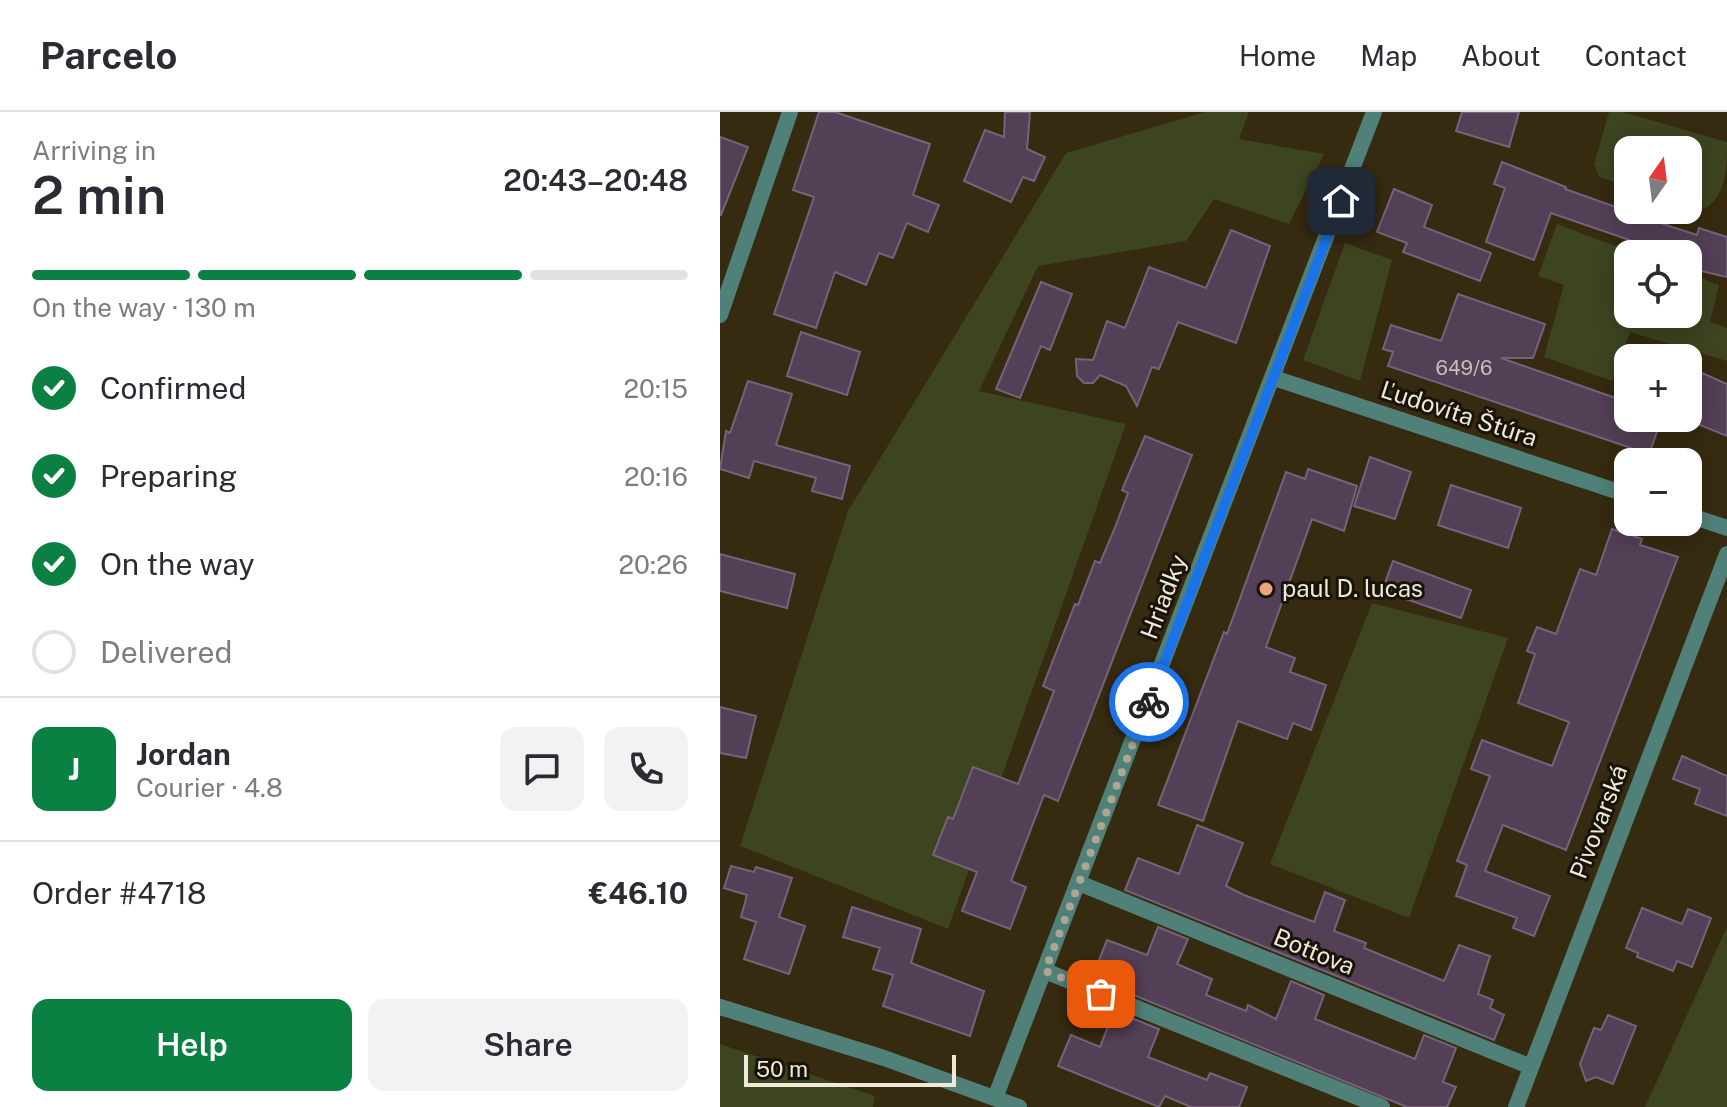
<!DOCTYPE html>
<html lang="en">
<head>
<meta charset="utf-8">
<style>
  :root { --surface:#fff; --page:#f2f2f3; --text:#2b2b33; --muted:#7c7c81; --line:#e1e1e2; --accent:#0b8043 }
  body { margin:0; font-family:"Public Sans",sans-serif; background:var(--page); color:var(--text); height:100vh; display:flex; flex-direction:column; font-size:30px; white-space:nowrap }
  * { box-sizing:border-box; margin:0 }
  p { font-size:26px; color:var(--muted) }
  .icon { flex:none; width:44px; height:44px; fill:none; stroke:currentColor; stroke-width:2; stroke-linecap:round; stroke-linejoin:round }
  .map { position:relative; flex:1; overflow:hidden }
  .drawer { display:flex; flex-direction:column; background:var(--surface); width:720px }
  .drawer>* { flex:none }
  .needle { width:52px; rotate:14deg }
  .fabs { position:absolute; left:894px; top:24px; display:grid; gap:16px }
  .fabs a { display:grid; place-items:center; width:88px; height:88px; border-radius:16px; background:var(--surface); box-shadow:0 4px 20px #0003; font-size:40px }
  .scale { position:absolute; left:24px; bottom:20px; width:212px; box-sizing:border-box; padding-left:8px; border:4px solid #f0e8d8; border-top:0; font-size:22px; line-height:28px; white-space:nowrap; color:#f0e8d8; -webkit-text-stroke:6px #191409; paint-order:stroke }
  .pin { position:absolute; display:grid; place-items:center; width:68px; height:68px; color:#fff; margin:-34px; border-radius:16px; box-shadow:0 4px 12px #0006 }
  .courier { position:absolute; display:grid; place-items:center; width:80px; height:80px; margin:-40px; border:6px solid #1a73e8; border-radius:50%; background:#fff; color:#222; box-shadow:0 2px 10px #0007 }
  .summary em { font-style:normal; font-weight:600 }
  .summary div { display:flex; flex-direction:column-reverse }
  .summary { display:flex; align-items:center; justify-content:space-between; height:136px; padding:0 32px }
  h1 { font-size:52px; font-weight:600; line-height:60px }
  .bar { display:grid; grid-template-columns:repeat(4,1fr); gap:12px 8px; align-content:center; height:96px; padding:0 32px }
  .bar i { height:10px; border-radius:6px; background:var(--line) }
  .bar .on { background:var(--accent) }
  .bar p { grid-column:span 4 }
  .line { display:flex; align-items:center; gap:20px; padding:0 32px; border-top:2px solid var(--line) }
  .line div { flex:1 }
  .round { display:grid; place-items:center; flex:none; width:84px; height:84px; border-radius:16px; background:var(--page) }
  ol { padding:0 32px; list-style:none }
  li { display:flex; align-items:center; gap:24px; height:88px }
  li p { margin-inline-start:auto }
  li .icon { padding:8px; border-radius:50%; background:var(--accent); color:#fff; stroke-width:4 }
  li:last-child { color:var(--muted) }
  li i { width:44px; height:44px; border:4px solid var(--line); border-radius:50% }
  .action { display:flex; gap:16px; margin-top:auto; padding:16px 32px }
  .action a { flex:1; height:92px; border-radius:16px; background:var(--accent); color:#fff; font-size:32px; font-weight:600; line-height:92px; text-align:center }
  .action a+a { background:var(--page); color:var(--text) }
  header { display:flex; align-items:center; gap:48px; box-sizing:border-box; height:112px; padding:0 40px; background:var(--surface); border-bottom:2px solid var(--line) }
  header strong { font-size:38px }
  nav { display:flex; gap:44px; margin-inline-start:auto; font-size:28px }
  main { display:flex; flex:1; min-height:0 }
  .map>svg:first-child { display:block }
  .green { fill:#3c4420 }
  .building { fill:#533f56; stroke:#77627a; stroke-width:2 }
  .lines { fill:none; stroke-linecap:round; stroke-linejoin:round }
  .street { stroke:#508179; stroke-width:16 }
  .done { stroke:#afa692; stroke-width:8; stroke-dasharray:0 14.4 }
  .route { stroke:#1a73e8; stroke-width:10 }
  .poi-dot { fill:#f1a17d; stroke:#191409; stroke-width:3 }
  .labels { text-anchor:middle; stroke-width:6; stroke-linejoin:round; paint-order:stroke }
  .number-label { font-size:20px; fill:#c9beb8 }
  .street-label { font-size:24px; fill:#f0e8d8; stroke:#191409 }
  .poi-label { font-size:24px; fill:#f0e8d8; stroke:#191409; text-anchor:start }
</style>
</head>
<body>
<header>
<strong>Parcelo</strong>
<nav><a>Home</a><a>Map</a><a>About</a><a>Contact</a></nav>
</header>
<main>
<section class="drawer">
<div class="summary"><div><h1>2 min</h1><p>Arriving in</p></div><em>20:43–20:48</em></div>
<div class="bar"><i class="on"></i><i class="on"></i><i class="on"></i><i></i><p>On the way · 130 m</p></div>
<ol>
<li><svg class="icon" aria-label="check" viewBox="0 0 24 24"><path d="M5 12l5 5 9-10"/></svg>Confirmed<p>20:15</p></li>
<li><svg class="icon" aria-label="check" viewBox="0 0 24 24"><path d="M5 12l5 5 9-10"/></svg>Preparing<p>20:16</p></li>
<li><svg class="icon" aria-label="check" viewBox="0 0 24 24"><path d="M5 12l5 5 9-10"/></svg>On the way<p>20:26</p></li>
<li><i></i>Delivered</li>
</ol>
<div class="line" style="height:144px"><b class="round" style="background:var(--accent);color:#fff">J</b><div><b>Jordan</b><p>Courier · 4.8</p></div><a class="round"><svg class="icon" aria-label="chat" viewBox="0 0 24 24"><path d="M4 5h16v11H9l-5 4z"/></svg></a><a class="round"><svg class="icon" aria-label="phone" viewBox="0 0 24 24"><path d="M5 4h4l2 5-3 2q2 4 5 5l2-3 5 2v4C11 20 4 13 5 4z"/></svg></a></div>
<div class="line" style="height:104px"><div>Order #4718</div><b>€46.10</b></div>
<div class="action"><a>Help</a><a>Share</a></div>
</section>
<div class="map">
<svg width="1007" height="995" viewBox="0 0 1007 995">
  <rect width="100%" height="100%" fill="#362a10"/>
  <path class="green" d="M485,0H529L519,27L604,42L569,112L494,87L466,129L318,154L259,279L406,312L228,817L20,734L128,399L346,41Z
    M889,0H903L1007,30C1007,54 1007,82 986,96L968,91V38H908V74L879,65L874,52Z
    M837,112L917,142H908V202H968V161L999,173L990,210L1007,216V249L910,220L892,269L824,245L844,173L818,164Z
    M625,131L672,148L640,269L583,248Z
    M652,491L788,526L689,806L550,752Z
    M1007,815V995H925Z
    M0,932L155,984L153,995H0Z"/>
  <path class="building" d="M99,0H115L210,32L193,83L219,93L208,120L187,111L173,146L159,141L146,173L115,160L96,216L54,202L94,85L73,78Z
    M285,0H310L307,37L325,45L314,69L303,65L291,90L244,69L265,18L284,25Z
    M742,0H799L789,35L736,19Z
    M0,25L28,35L1,103H0Z
    M782,50L846,75L845,77L949,114L977,123L979,116L1007,125V165L968,156V142H950L831,101L814,148L766,130L785,76L774,72Z
    M674,77L712,93L704,115L771,141L760,169L683,140L687,131L657,120Z
    M511,118L550,134L516,231L458,210L439,257L432,255L417,294L406,274L380,263L373,271H364L357,264L356,247L373,248L387,209L405,216L429,155L486,176Z
    M321,170L352,182L330,238L321,234L300,286L276,277Z
    M738,182L825,212L813,246H781L907,290L902,306H942L929,342L668,254L673,240L663,237L671,213L721,229Z
    M81,220L140,240L127,283L67,264Z
    M982,261L1007,272V324L965,307Z
    M28,269L72,282L56,333L130,354L122,387L92,379L96,366L34,349L29,366L0,357L6,319L10,321Z
    M425,324L472,343L338,689L324,683L291,769L306,775L290,817L242,799L257,760L213,743L228,705L233,707L253,655L298,672L334,579L323,574L355,492L358,493L375,449L380,451L396,413L408,381L402,378Z
    M650,345L691,360L675,407L634,394Z
    M588,357L637,374L624,419L592,407L546,535L575,546L570,560L606,573L591,618L573,611L567,627L518,609L483,709L438,693L504,520L507,522L566,360L585,367Z
    M731,373L801,396L788,436L718,413Z
    M892,417L922,427L920,433L958,445L846,738L783,713L765,759L830,784L814,824L793,816L797,806L736,784L747,753L737,749L770,664L751,657L762,628L832,654L849,610L798,591L815,542L807,539L817,515L836,522L860,457L876,463Z
    M0,442L75,462L67,496L0,479Z
    M673,449L751,478L741,506L662,479Z
    M0,595L36,604L26,646L0,641Z
    M962,644L1007,664V704L975,692L980,677L953,667Z
    M477,713L523,731L506,774L524,783L594,810L605,780L625,788L614,819L646,831L644,836L724,869L739,833L770,844L758,882L773,888L770,896L784,903L774,928L405,778L418,746L459,762Z
    M11,754L34,760L36,755L72,766L59,805L85,814L69,862L24,847L36,810L21,805L27,783L4,776Z
    M132,795L201,817L191,851L264,879L250,924L163,894L173,863L153,857L160,836L123,825Z
    M922,796L962,812L968,797L991,806L972,855L957,849L953,859L917,845L918,841L906,836Z
    M438,815L468,827L457,852L492,867L486,883L526,899L528,893L556,907L571,869L604,883L595,907L695,947L704,923L736,936L723,970L736,975L727,995H687L372,866L387,828L427,843Z
    M394,899L439,917L428,945L487,968L490,961L527,975L519,995H471L445,984L439,995L338,954L351,923L380,935Z
    M888,903L916,914L893,972L876,965L866,969L860,952L874,916L881,918Z"/>
  <g class="lines">
    <path class="street" d="M0,203L70,0
      M554,266L908,383
      M968,403L1007,416
      M359,771L811,955
      M325,859L662,995
      M0,895L164,946L299,995
      M275,986L654,0
      M796,995L1007,442"/>
  </g>
  <g class="lines">
    <path class="done" d="M381,882L325,859L429,590"/>
    <path class="route" d="M429,590L621,89"/>
  </g>
  <circle class="poi-dot" cx="546" cy="477" r="8"/>
  <g class="labels">
    <g class="number-label">
      <text x="744" y="263">649/6</text>
    </g>
    <g class="street-label">
      <text transform="translate(739 302) rotate(18)" y="8">Ľudovíta Štúra</text>
      <text transform="translate(444 485) rotate(-69)" y="8">Hriadky</text>
      <text transform="translate(879 710) rotate(-69)" y="8">Pivovarská</text>
      <text transform="translate(594 840) rotate(22)" y="8">Bottova</text>
    </g>
    <g class="poi-label">
      <text x="562" y="485">paul D. lucas</text>
    </g>
  </g>
</svg>
<div class="fabs">
<a><svg class="needle" viewBox="-14 -14 28 28"><path d="M0-13l5 13h-10z" fill="#e53935"/><path d="M0 13l5-13h-10z" fill="#7c7c81"/></svg></a>
<a><svg class="icon" aria-label="locate" viewBox="0 0 24 24"><circle cx="12" cy="12" r="6"/><path d="M12 2v4M12 18v4M2 12h4M18 12h4"/></svg></a>
<a>+</a>
<a>−</a>
</div>
<div class="scale">50 m</div>
<div class="pin" style="left:381px;top:882px;background:#ea580c"><svg class="icon" aria-label="bag" viewBox="0 0 24 24"><path d="M5 8h14l-1 12H6zM9 8a3 3 0 0 1 6 0"/></svg></div>
<div class="pin" style="left:621px;top:89px;background:#1f2937"><svg class="icon" aria-label="home" viewBox="0 0 24 24"><path d="M3 11l9-7 9 7M6 9v11h12V9"/></svg></div>
<div class="courier" style="left:429px;top:590px"><svg class="icon" aria-label="bike" viewBox="0 0 24 24"><circle cx="6" cy="16" r="4"/><circle cx="18" cy="16" r="4"/><path d="M6 16l4-8h5l3 8M10 8l3 8H6M13 5h3"/></svg></div>
</div>
</main>
</body>
</html>
